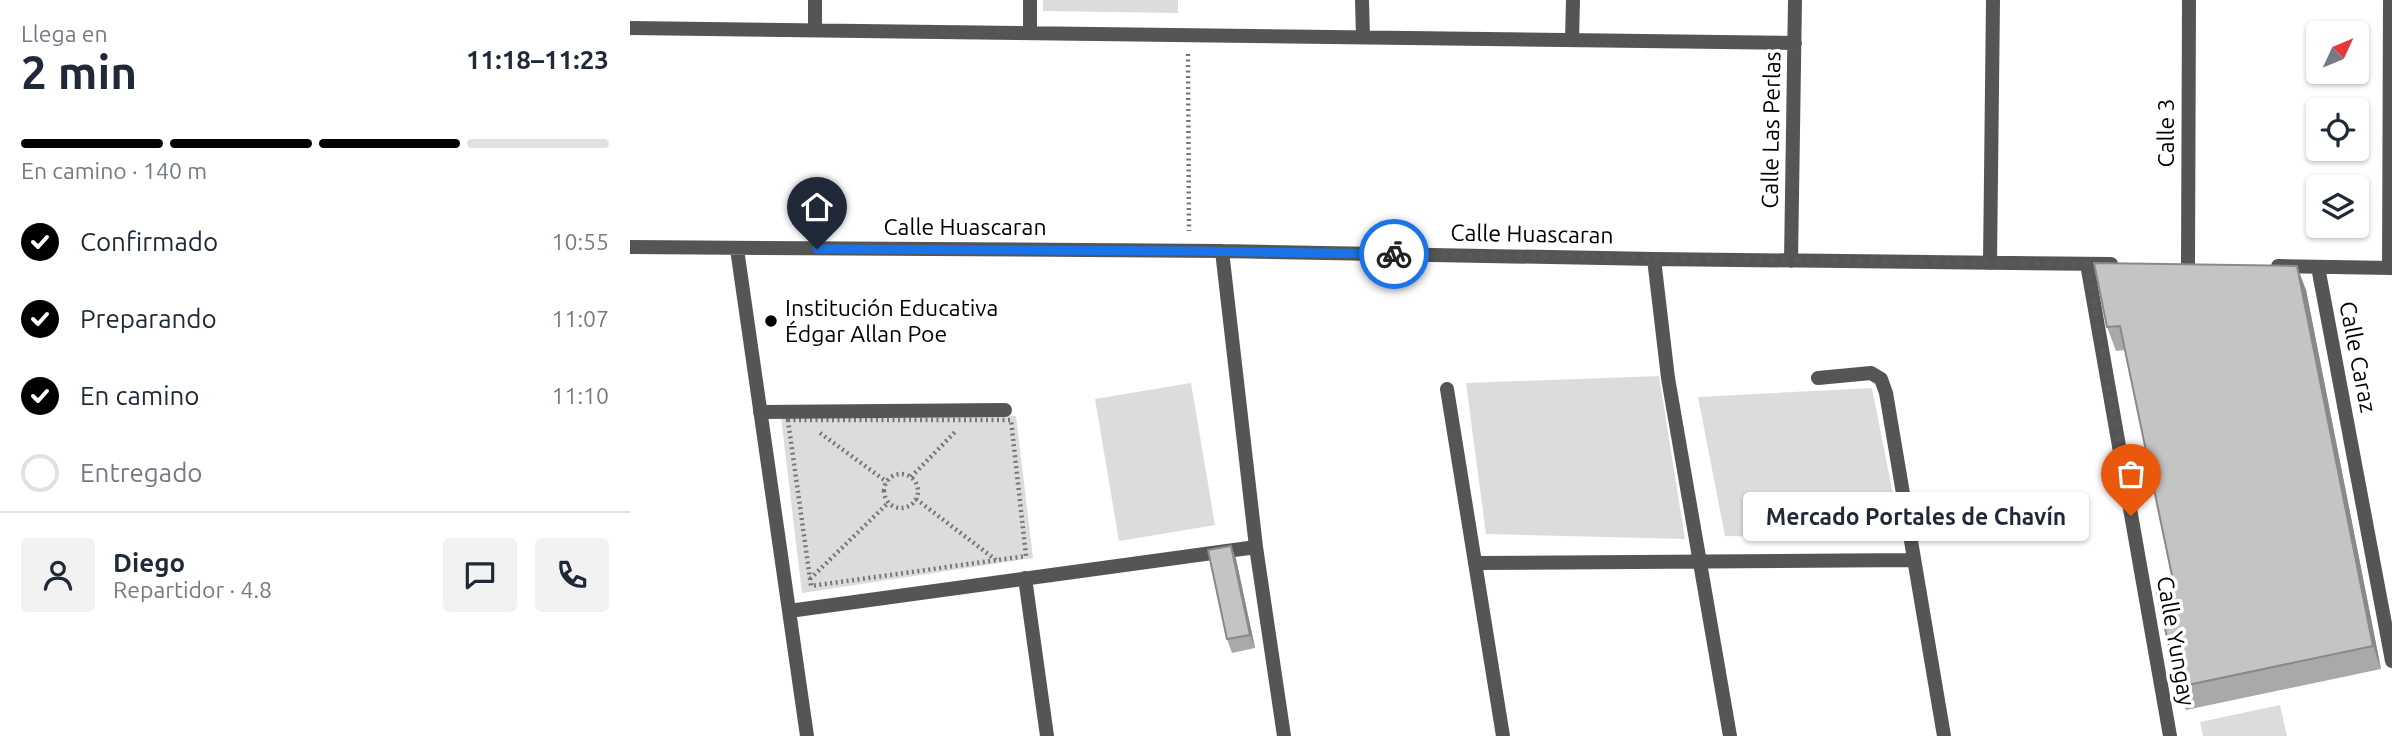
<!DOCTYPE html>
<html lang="es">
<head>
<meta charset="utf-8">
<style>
  :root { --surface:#fff; --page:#f2f2f3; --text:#1f2937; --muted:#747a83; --line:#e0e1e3; --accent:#000 }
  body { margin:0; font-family:Ubuntu,sans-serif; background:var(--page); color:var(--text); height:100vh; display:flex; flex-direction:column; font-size:26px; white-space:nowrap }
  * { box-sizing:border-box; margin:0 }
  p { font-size:23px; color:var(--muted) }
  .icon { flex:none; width:38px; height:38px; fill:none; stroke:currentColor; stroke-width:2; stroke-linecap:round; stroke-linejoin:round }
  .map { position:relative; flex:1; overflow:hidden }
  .side { display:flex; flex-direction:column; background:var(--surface); width:630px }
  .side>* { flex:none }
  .needle { width:46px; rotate:46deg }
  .tools { position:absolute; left:1676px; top:21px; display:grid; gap:14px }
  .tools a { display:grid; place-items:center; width:63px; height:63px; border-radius:7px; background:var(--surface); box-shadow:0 2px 5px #0004; font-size:35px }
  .pin { position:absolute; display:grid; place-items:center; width:60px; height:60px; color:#fff; margin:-72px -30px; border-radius:50% 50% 50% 0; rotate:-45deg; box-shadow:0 0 7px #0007 }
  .pin .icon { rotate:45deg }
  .courier { position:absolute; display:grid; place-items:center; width:70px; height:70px; margin:-35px; border:5px solid #1a73e8; border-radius:50%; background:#fff; color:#222; box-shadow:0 2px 9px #0007 }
  .bubble { position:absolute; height:49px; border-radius:7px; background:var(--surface); box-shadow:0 2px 5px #0004; font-size:23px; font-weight:700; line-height:49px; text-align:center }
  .headline em { font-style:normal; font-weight:700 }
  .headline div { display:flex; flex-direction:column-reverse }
  .headline { display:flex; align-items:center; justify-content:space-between; height:119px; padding:0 21px }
  h1 { font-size:46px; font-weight:700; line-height:52px }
  .bar { display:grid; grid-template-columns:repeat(4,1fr); gap:10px 7px; align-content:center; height:84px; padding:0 21px }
  .bar i { height:9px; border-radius:5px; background:var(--line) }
  .bar .selected { background:var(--accent) }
  .bar p { grid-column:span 4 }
  .line { display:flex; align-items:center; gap:18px; padding:0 21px; border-top:2px solid var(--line) }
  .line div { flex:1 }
  .round { display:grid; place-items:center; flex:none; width:74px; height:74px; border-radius:7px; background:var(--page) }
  ol { padding:0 21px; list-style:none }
  li { display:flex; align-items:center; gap:21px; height:77px }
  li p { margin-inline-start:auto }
  li .icon { padding:7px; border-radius:50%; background:var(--accent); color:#fff; stroke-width:4 }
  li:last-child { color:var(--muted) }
  li i { width:38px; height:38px; border:4px solid var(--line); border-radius:50% }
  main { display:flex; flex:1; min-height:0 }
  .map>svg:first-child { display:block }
  .green { fill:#dcdcdc }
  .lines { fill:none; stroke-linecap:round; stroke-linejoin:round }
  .path { stroke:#777; stroke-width:4.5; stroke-dasharray:2 3.5; stroke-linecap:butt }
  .minor { stroke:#555; stroke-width:14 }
  .wall { fill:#a9a9a9 }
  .shaded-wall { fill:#898989 }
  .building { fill:#c4c4c4; stroke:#898989; stroke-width:2 }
  .done { stroke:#595959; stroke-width:7; stroke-dasharray:0 12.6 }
  .route { stroke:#1a73e8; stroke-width:9 }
  .poi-dot { fill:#000; stroke:#fff; stroke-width:2.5 }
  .labels { text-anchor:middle; stroke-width:7; stroke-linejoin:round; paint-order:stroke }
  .street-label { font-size:23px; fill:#000; stroke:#fff }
  .poi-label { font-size:23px; fill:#000; stroke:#fff; text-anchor:start }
</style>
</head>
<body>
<main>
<section class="side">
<div class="headline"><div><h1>2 min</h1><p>Llega en</p></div><em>11:18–11:23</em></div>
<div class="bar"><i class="selected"></i><i class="selected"></i><i class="selected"></i><i></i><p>En camino · 140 m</p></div>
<ol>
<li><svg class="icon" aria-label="check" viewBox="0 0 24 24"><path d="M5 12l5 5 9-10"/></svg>Confirmado<p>10:55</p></li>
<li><svg class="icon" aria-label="check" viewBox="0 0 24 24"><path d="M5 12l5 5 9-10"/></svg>Preparando<p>11:07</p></li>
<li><svg class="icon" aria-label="check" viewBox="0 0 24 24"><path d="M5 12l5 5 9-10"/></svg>En camino<p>11:10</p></li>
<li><i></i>Entregado</li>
</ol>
<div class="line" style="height:126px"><a class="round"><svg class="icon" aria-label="person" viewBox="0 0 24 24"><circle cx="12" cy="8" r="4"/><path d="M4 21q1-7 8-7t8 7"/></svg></a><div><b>Diego</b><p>Repartidor · 4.8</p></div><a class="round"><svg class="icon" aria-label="chat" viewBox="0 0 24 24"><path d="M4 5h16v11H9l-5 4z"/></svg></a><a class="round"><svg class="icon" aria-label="phone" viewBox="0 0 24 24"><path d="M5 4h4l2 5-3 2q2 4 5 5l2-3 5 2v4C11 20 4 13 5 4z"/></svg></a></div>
</section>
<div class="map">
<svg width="1762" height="736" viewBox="0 0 1762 736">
  <rect width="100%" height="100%" fill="#fff"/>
  <path class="green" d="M413,0H548V13L413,11Z
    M1029,376L1055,539L856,534L836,383Z
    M561,383L585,525L489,541L465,399Z
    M1242,388L1272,540L1095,536L1068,397Z
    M386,416L403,558L172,593L151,417Z
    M1650,705L1657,736H1573L1570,722Z"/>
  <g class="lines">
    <path class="path" d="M558,54L559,231
      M158,420H381L396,556L181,586Z
      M190,433L257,482
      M254 491a17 17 0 1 1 34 0a17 17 0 1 1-34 0Z
      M281,477L327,430
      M286,499L366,560
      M180,579L259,502"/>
    <path class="minor" d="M185,0V30
      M400,0V33
      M732,0L733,37
      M0,28L1165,43
      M942,40L943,0
      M0,247L592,251L1024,259L1481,264
      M107,249L177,736
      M592,251L626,547L654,736
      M1024,259L1038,378L1100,736
      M1161,261L1165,0
      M1360,263L1363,0
      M1457,264L1540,736
      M1558,265L1559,0
      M1648,266L1762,268
      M1688,267L1762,661
      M1759,268L1760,0
      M1188,378L1241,373L1251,379L1256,393L1314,736
      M817,389L873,736
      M130,412L375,410
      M846,563L1283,560
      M395,578L417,736
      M159,611L626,547"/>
  </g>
  <path class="wall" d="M1676,290L1751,669L1556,710L1548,687L1545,590L1495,350L1486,351L1477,327Z
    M601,546L606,559L625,648L602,653L597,639Z"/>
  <path class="shaded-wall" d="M1667,266L1676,290L1751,669L1743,646Z
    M601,546L606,559L625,648L620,635Z"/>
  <path class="building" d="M1464,263L1667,266L1743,646L1548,687L1527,592L1545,590L1490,326L1477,327Z
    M601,546L620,635L597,639L578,550Z"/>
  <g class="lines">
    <path class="done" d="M764,254L1457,264L1501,516"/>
    <path class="route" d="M187,249L559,251L764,254"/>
  </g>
  <circle class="poi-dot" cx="141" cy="321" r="7"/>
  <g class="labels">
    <g class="street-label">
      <text transform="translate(1141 130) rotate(-89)" y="8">Calle Las Perlas</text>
      <text transform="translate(1536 133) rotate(-90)" y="8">Calle 3</text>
      <text x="335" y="235">Calle Huascaran</text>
      <text transform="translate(902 234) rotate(1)" y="8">Calle Huascaran</text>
      <text transform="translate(1728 357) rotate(79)" y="8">Calle Caraz</text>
      <text transform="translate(1546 641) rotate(80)" y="8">Calle Yungay</text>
    </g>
    <g class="poi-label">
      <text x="155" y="316">Institución Educativa<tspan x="155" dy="26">Édgar Allan Poe</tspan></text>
    </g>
  </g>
</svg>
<div class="tools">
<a><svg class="needle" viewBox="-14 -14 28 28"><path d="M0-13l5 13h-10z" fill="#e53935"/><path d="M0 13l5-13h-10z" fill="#747a83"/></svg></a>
<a><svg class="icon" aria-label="locate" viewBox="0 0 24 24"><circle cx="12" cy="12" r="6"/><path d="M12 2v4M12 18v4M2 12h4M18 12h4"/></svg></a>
<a><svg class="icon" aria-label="layers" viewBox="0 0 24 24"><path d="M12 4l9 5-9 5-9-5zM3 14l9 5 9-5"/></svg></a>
</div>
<div class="pin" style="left:1501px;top:516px;background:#ea580c"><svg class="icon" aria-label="bag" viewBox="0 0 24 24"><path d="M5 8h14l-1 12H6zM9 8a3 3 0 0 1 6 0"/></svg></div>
<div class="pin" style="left:187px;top:249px;background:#1f2937"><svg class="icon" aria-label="home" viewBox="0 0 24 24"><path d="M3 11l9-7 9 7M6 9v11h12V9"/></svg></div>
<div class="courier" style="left:764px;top:254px"><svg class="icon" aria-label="bike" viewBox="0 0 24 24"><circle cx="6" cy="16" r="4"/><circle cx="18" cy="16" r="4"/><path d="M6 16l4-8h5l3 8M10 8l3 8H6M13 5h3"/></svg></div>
<div class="bubble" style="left:1113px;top:492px;width:346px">Mercado Portales de Chavín</div>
</div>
</main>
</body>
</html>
